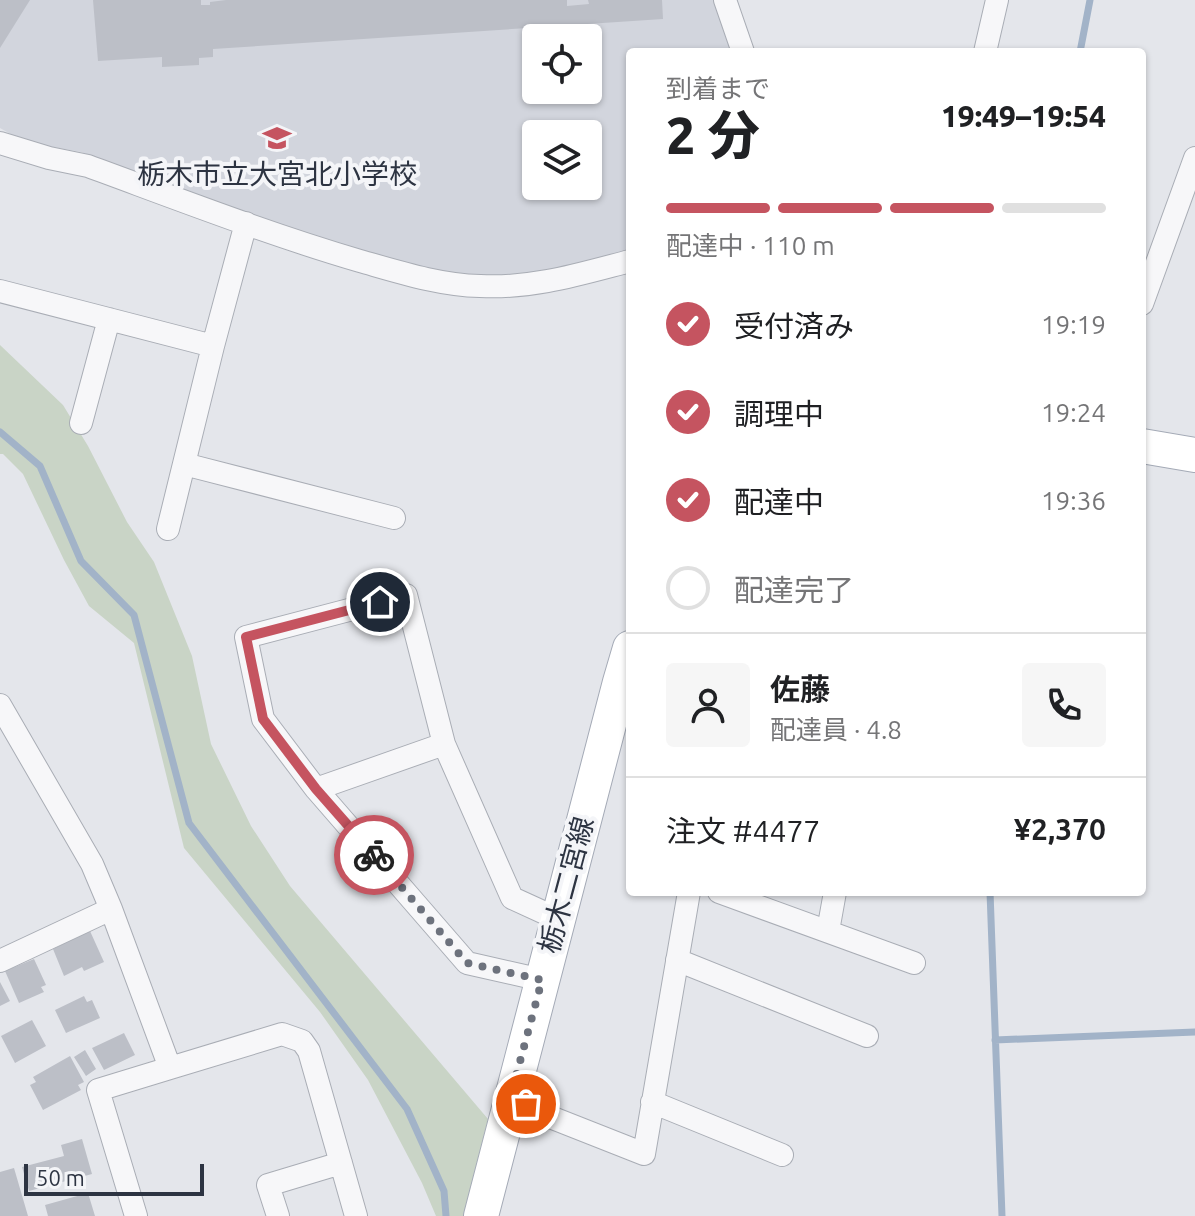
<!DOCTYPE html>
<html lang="ja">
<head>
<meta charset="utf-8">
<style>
  :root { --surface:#fff; --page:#f6f6f6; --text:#202124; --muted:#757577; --line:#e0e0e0; --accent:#c55460 }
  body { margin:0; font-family:Ubuntu,"Noto Sans JP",sans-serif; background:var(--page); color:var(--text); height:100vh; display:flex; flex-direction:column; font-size:30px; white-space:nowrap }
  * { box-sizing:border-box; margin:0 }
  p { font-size:26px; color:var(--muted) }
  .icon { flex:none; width:44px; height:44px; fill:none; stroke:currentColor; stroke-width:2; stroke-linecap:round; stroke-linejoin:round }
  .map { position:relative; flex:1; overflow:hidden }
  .details { position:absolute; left:626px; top:48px; width:520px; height:848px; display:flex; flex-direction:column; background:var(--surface); border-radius:8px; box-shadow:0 2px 6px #0004 }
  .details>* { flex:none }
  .buttons { position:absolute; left:522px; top:24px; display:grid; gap:16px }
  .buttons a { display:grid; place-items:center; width:80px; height:80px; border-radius:8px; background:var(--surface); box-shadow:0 2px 6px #0004; font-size:40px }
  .scale { position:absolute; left:24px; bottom:20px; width:180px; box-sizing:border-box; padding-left:8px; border:4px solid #2d3442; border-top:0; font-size:22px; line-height:28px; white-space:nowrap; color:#2d3442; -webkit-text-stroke:6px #f4f5f8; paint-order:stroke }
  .pin { position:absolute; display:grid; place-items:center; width:68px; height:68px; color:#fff; margin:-34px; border:4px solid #fff; border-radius:50%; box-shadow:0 2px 8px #0007 }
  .courier { position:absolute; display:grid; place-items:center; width:80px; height:80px; margin:-40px; border:6px solid #c55460; border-radius:50%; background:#fff; color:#222; box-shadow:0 2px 10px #0007 }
  .headline em { font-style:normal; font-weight:800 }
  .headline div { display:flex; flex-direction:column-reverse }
  .headline { display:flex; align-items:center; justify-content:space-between; height:136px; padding:0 40px }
  h1 { font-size:52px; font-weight:800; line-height:60px }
  .bar { display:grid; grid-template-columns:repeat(4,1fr); gap:12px 8px; align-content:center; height:96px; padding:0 40px }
  .bar i { height:10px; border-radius:6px; background:var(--line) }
  .bar .active { background:var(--accent) }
  .bar p { grid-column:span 4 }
  .line { display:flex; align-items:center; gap:20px; padding:0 40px; border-top:2px solid var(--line) }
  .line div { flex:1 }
  .round { display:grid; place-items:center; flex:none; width:84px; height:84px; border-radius:8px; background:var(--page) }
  ol { padding:0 40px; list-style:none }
  li { display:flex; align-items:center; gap:24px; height:88px }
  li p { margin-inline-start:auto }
  li .icon { padding:8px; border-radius:50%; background:var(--accent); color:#fff; stroke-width:4 }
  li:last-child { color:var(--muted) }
  li i { width:44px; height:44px; border:4px solid var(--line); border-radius:50% }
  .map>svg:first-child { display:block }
  .built { fill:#d2d5dd; fill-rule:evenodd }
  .green { fill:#c9d4c6 }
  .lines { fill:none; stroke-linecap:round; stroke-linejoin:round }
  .stream { stroke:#a2b3c8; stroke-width:7 }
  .building { fill:#bcbfc7 }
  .street-casing { stroke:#a9adb5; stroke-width:24 }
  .primary-casing { stroke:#a4aab6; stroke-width:36 }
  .street { stroke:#f7f7f9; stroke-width:22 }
  .primary { stroke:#fff; stroke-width:34 }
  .done { stroke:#6d727d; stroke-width:8; stroke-dasharray:0 14.4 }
  .route { stroke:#c55460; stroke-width:10 }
  .labels { text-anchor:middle; stroke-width:8; stroke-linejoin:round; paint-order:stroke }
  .poi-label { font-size:28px; fill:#2d3442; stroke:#f4f5f8 }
  .street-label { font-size:28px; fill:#2d3442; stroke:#f4f5f8 }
</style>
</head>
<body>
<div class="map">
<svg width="1195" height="1216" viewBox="0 0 1195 1216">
  <rect width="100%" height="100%" fill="#e4e6eb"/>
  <path class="built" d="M0,0H715L733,52H630V252L522,276H452L416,267L263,219L81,152L25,142L0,128ZM536,38H588V90H536ZM536,134H588V186H536Z"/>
  <path class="green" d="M0,345L63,405L88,446L127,522L154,562L192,656L211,744L251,826L290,886L488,1119L463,1216H436L422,1183L368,1080L320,1012L184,848L134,643L89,606L64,560L23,474L3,454H0Z"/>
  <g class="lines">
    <path class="stream" d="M1080,52L1090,0
      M0,432L40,466L81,561L134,615L189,823L407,1109L444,1191L446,1216
      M990,892L1002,1216
      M995,1040L1195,1032"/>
  </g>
  <path class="building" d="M0,0H30L0,48Z
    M93,0H201V5H210V2L226,0H567V6L589,4L588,0H662L663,19L213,49V57L199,58V65L162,67V57L98,61Z
    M90,931L104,962L84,971L82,967L64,976L53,949Z
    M34,959L46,985L41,987L44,992L19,1003L5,971Z
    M0,982L10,1001L0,1006Z
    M84,996L87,1002L92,1000L100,1018L66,1033L55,1010Z
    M32,1020L46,1046L15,1063L1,1036Z
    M124,1033L135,1055L104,1070L92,1048Z
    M85,1050L96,1069L86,1076L74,1057Z
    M70,1056L84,1082L78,1085L81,1090L43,1110L30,1085L36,1082L33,1077Z
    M82,1139L92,1174L29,1191L22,1167L64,1156L61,1145Z
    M14,1168L28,1216H0V1172Z
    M88,1193L95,1216H48L45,1205Z"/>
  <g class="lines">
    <defs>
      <path id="street" d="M725,0L743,52
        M985,52L997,0
        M0,143L49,158L88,166C178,199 268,234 360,261C399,272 439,285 480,286C532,289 580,274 630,261
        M0,291L213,346
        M1142,304L1195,158
        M81,423L109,319
        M184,464L394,518
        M168,529L213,346L246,223
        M0,705L92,864L111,909L170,1068L98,1090L136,1216
        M444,744L406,595L246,637L263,719L316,789L467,963L542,980
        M316,789L444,744L512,898L558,919
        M719,892L914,963
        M828,931L835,892
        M677,960L867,1036
        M0,961L111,909
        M170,1068L282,1034L302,1041L309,1051L356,1216
        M511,1095L540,1113L644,1154L689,892
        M652,1102L782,1155
        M278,1216L268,1185L341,1163"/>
      <path id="primary" d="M1142,446L1195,455
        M481,1216L620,682L630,648"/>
    </defs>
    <use href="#street" class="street-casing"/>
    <use href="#primary" class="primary-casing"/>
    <use href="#street" class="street"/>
    <use href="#primary" class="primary"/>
  </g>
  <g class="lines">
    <path class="done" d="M374,855L467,963L542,980L511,1095L526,1104"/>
    <path class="route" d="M374,855L316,789L263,719L246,637L380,602"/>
  </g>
  <defs>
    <symbol id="school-bare" viewBox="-9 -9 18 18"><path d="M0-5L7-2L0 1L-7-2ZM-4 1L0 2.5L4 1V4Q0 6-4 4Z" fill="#c55460" stroke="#f4f5f8" stroke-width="2.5" paint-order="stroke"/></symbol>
  </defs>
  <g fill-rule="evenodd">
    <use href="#school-bare" x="257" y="118" width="40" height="40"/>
  </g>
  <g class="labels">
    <g class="poi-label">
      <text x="277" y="184">栃木市立大宮北小学校</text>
    </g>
    <g class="street-label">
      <text transform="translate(566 885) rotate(-75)" y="10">栃木二宮線</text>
    </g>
  </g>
</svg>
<div class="buttons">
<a><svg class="icon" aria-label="locate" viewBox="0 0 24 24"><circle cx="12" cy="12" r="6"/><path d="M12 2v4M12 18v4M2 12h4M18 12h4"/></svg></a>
<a><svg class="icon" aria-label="layers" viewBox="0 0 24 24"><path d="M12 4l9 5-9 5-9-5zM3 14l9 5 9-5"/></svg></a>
</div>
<div class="scale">50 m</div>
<div class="pin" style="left:526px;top:1104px;background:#ea580c"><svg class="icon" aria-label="bag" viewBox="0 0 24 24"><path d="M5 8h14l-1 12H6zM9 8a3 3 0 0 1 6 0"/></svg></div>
<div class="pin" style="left:380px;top:602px;background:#1f2937"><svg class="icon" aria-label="home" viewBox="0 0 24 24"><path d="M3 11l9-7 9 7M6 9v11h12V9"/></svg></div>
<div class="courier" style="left:374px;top:855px"><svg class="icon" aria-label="bike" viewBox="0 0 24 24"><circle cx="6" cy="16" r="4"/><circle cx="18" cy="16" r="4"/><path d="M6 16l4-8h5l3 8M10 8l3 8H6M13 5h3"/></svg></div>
<section class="details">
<div class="headline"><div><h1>2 分</h1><p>到着まで</p></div><em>19:49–19:54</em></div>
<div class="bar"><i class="active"></i><i class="active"></i><i class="active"></i><i></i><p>配達中 · 110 m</p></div>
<ol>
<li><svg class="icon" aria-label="check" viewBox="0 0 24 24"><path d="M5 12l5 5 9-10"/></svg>受付済み<p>19:19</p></li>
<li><svg class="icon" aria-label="check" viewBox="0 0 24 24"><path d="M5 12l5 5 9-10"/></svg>調理中<p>19:24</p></li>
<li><svg class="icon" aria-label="check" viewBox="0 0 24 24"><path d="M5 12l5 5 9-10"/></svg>配達中<p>19:36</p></li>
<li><i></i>配達完了</li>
</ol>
<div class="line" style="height:144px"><a class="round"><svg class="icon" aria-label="person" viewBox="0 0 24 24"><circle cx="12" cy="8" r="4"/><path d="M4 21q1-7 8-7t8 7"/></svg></a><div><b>佐藤</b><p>配達員 · 4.8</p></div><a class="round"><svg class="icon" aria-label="phone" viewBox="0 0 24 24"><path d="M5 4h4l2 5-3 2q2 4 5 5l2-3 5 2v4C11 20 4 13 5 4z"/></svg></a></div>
<div class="line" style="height:104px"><div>注文 #4477</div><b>¥2,370</b></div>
</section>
</div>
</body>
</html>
